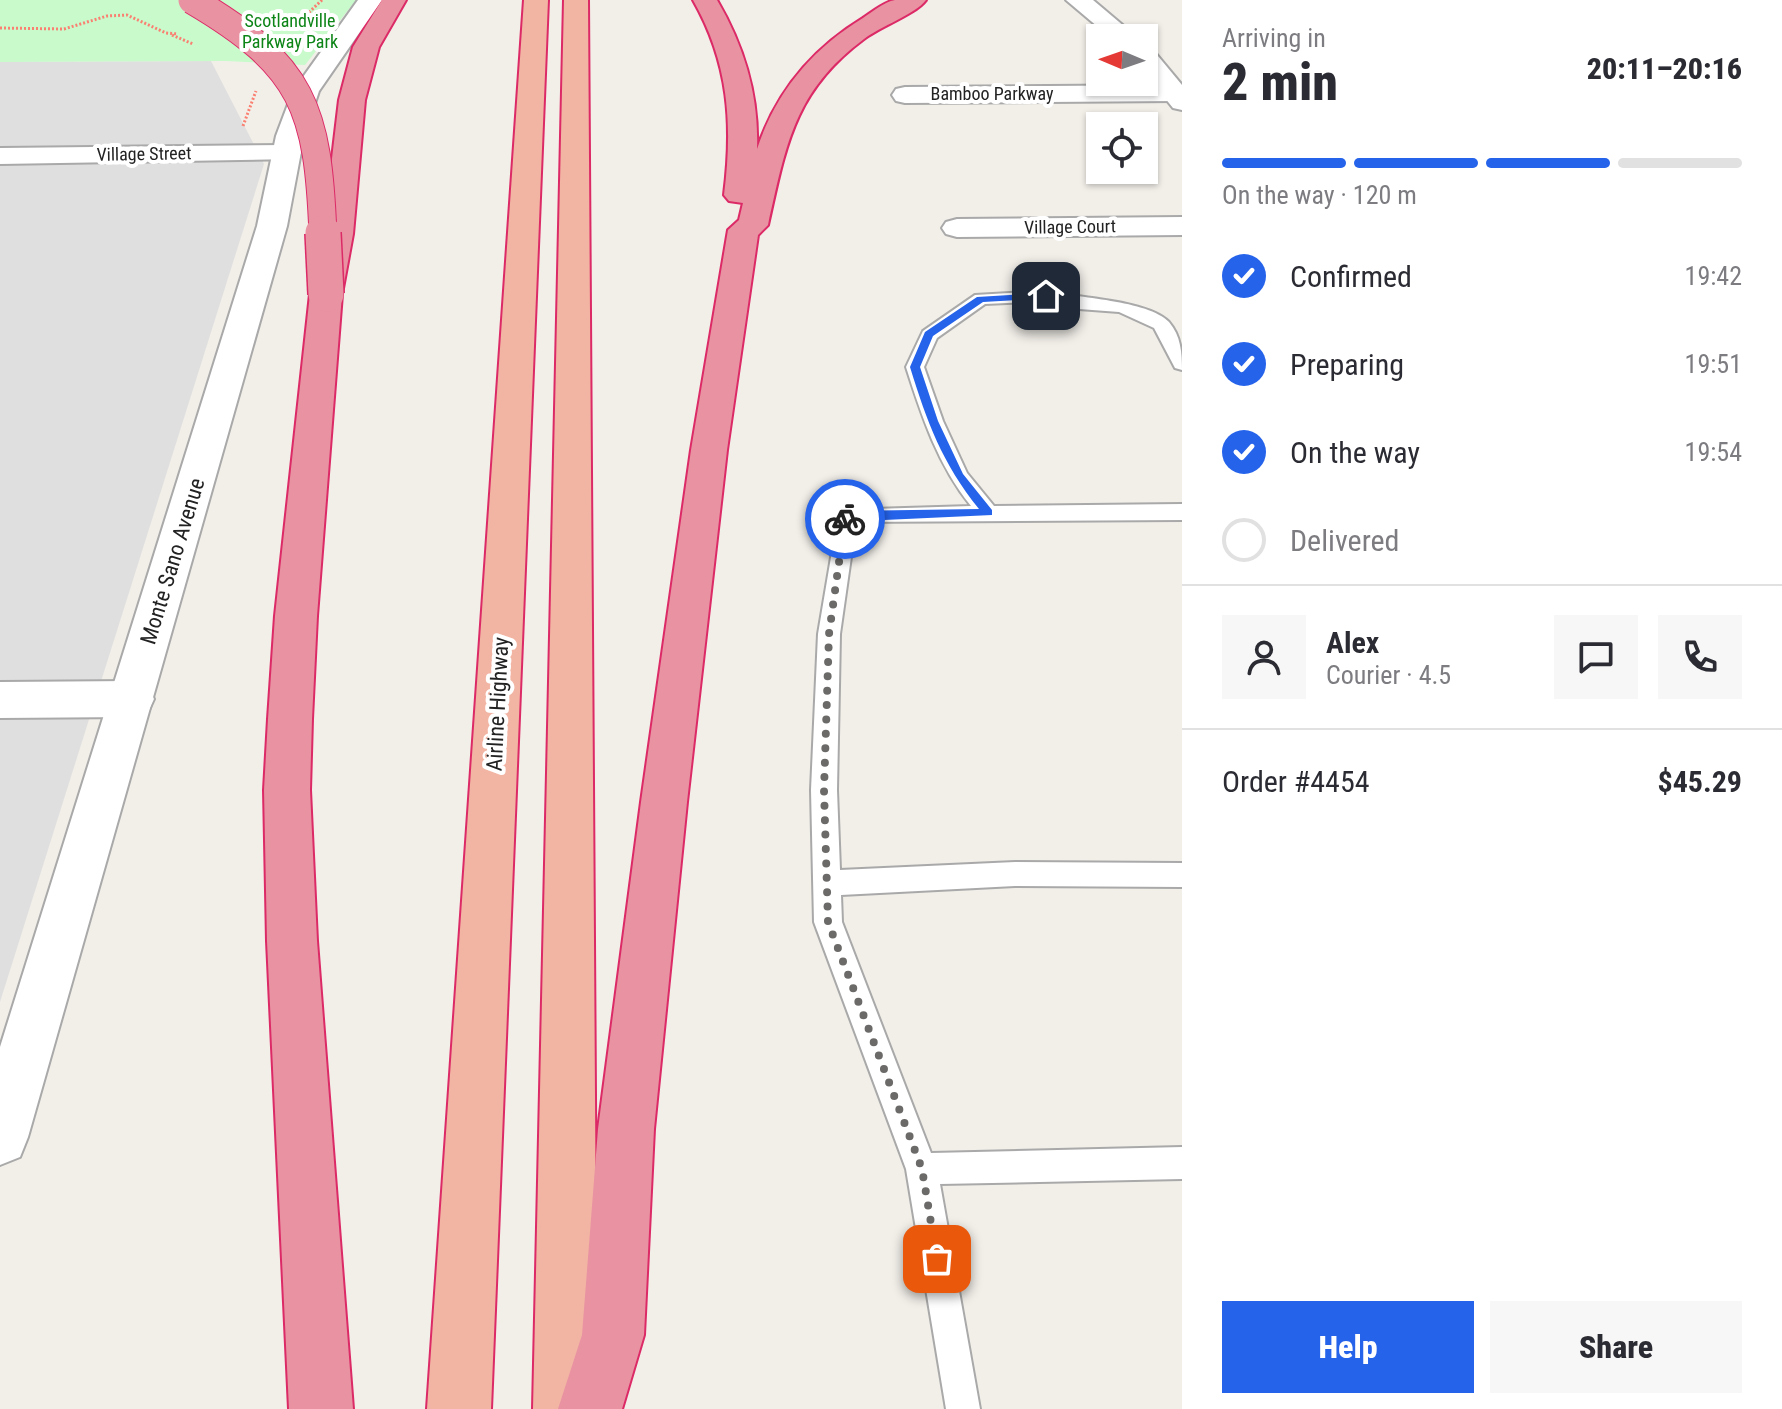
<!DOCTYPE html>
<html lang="en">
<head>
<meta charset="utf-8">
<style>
  :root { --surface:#fff; --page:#f7f7f7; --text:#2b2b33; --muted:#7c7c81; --line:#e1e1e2; --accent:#2563eb }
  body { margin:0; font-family:"Roboto Condensed",sans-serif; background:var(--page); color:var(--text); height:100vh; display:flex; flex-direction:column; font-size:30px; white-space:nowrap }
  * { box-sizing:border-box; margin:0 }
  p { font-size:26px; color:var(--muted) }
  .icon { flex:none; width:44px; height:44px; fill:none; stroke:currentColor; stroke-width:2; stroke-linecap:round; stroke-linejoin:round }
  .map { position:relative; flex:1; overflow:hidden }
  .details { display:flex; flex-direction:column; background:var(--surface); width:600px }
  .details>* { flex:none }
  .needle { width:52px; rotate:272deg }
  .tools { position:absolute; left:1086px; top:24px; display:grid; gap:16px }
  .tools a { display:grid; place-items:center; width:72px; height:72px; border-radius:0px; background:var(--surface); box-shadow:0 2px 6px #0004; font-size:40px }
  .pin { position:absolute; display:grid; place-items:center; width:68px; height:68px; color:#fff; margin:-34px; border-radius:16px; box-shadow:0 4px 12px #0006 }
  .courier { position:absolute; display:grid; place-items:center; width:80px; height:80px; margin:-40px; border:6px solid #2563eb; border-radius:50%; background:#fff; color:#222; box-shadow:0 2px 10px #0007 }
  .summary em { font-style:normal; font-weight:800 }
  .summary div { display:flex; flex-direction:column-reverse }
  .summary { display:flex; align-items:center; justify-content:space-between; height:136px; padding:0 40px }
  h1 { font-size:52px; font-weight:800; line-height:60px }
  .bar { display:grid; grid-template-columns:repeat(4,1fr); gap:12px 8px; align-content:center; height:96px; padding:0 40px }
  .bar i { height:10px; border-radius:6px; background:var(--line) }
  .bar .active { background:var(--accent) }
  .bar p { grid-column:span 4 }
  .line { display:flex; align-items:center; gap:20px; padding:0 40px; border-top:2px solid var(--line) }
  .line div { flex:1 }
  .round { display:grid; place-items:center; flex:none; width:84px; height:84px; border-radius:0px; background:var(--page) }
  ol { padding:0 40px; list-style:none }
  li { display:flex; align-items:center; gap:24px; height:88px }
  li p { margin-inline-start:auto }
  li .icon { padding:8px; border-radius:50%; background:var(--accent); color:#fff; stroke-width:4 }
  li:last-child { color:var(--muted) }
  li i { width:44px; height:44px; border:4px solid var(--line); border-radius:50% }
  .button { display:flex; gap:16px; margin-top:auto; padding:16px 40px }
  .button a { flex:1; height:92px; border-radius:0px; background:var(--accent); color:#fff; font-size:32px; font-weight:800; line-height:92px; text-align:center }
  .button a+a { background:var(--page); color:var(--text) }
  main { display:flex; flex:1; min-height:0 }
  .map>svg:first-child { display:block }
  .residential { fill:#e0dfdf }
  .park { fill:#c8facc }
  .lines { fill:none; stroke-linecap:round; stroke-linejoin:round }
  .service-casing { stroke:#a9a9a9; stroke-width:4 }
  .minor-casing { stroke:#a9a9a9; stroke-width:4 }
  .tertiary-casing { stroke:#a9a9a9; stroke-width:4 }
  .trunk-casing { stroke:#dc2a67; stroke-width:4 }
  .motorway-casing { stroke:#dc2a67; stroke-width:4 }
  .path { stroke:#fa8072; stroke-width:3; stroke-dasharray:2 2; stroke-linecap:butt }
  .service { fill:#fff; fill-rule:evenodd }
  .minor { fill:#fff; fill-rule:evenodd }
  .tertiary { fill:#fff; fill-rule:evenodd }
  .trunk { fill:#f2b4a3; fill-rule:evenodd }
  .motorway { fill:#e892a2; fill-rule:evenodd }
  .motorway-bridge-far1-casing { stroke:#dc2a67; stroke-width:29; stroke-linecap:butt }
  .motorway-bridge-casing { stroke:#dc2a67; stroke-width:38; stroke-linecap:butt }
  .motorway-bridge-far1 { stroke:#e892a2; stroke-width:27 }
  .motorway-bridge { stroke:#e892a2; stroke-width:35 }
  .route { fill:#2563eb }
  .done { stroke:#6b6a68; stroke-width:8; stroke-dasharray:0 14.4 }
  .labels { text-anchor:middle; stroke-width:8; stroke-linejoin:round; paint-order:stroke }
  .far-park-label { font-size:18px; fill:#0c8416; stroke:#fff }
  .far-street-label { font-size:18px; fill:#222; stroke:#fff }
  .street-label { font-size:22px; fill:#222; stroke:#fff }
</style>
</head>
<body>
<main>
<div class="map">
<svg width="1182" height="1409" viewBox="0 0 1182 1409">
  <rect width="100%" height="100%" fill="#f2efe9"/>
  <path class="residential" d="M211,61L264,164L0,1002V62Z"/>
  <path class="park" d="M0,0H356L305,65L226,61L0,62Z"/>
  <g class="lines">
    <defs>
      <path id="service" d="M1046,291C1076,298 1148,300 1169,322C1181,336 1182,353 1182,370L1175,368L1154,328L1119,312L1079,309L1046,301L985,304L937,338L924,367L943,421L967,473L994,506L1182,504V520L856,522L840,634L837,790L840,870L1015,862L1182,863V887L1015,886L841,895L842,922L931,1153L1182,1147V1179L940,1184L980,1409H946L906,1169L814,922L811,790L818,634L839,510L971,506C938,465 922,417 906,367L923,331L975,295Z"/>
      <path id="minor" d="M1176,85L1182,87V99L1176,101L905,103L896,101L892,95L896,89L905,87Z
        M287,145L297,147L301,153L297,159L0,164V148Z
        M1182,217V235L957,237L946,234L942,228L946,222L957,219Z
        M132,681L148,686L154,699L148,712L132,717L0,718V682Z"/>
      <path id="tertiary" d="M358,0H382L319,91L304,136L287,226L28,1137L20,1157L0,1165V1047L257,226L276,136L293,91Z
        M1066,0H1093L1138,38H1111Z
        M1144,47L1153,50L1182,85V110L1173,108L1144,72Z"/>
      <path id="trunk" d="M524,0H548L491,1409H427Z
        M564,0H588L597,1409H533Z"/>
      <path id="motorway" d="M382,0H406L379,47L365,100L353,234L342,294L317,616L312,719L310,790L317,941L353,1409H289L267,941L264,790L268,719L275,616L310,294L323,234L339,100L353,47Z
        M693,0H717C744,46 759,95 757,149C776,92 812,49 863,18C872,12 884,2 895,0C904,0 916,0 926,0C916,14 879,27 864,39C794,91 786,145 768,225L758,235L727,450L687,802L654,1129L644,1335L622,1409H558L582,1335L598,1129L641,802L691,450L728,230L739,220L743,203L729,201L724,195C733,124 729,63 693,0Z"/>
    </defs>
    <use href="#service" class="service-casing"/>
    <use href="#minor" class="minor-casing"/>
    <use href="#tertiary" class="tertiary-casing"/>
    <use href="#trunk" class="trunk-casing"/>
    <use href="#motorway" class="motorway-casing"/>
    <path class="path" d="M284,24L304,17L322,0
      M0,28L64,29L107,16L127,15L166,33L178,34
      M172,35L193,44
      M243,126L256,91"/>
    <use href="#service" class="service"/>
    <use href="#minor" class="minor"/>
    <use href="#tertiary" class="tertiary"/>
    <use href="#trunk" class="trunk"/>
    <use href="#motorway" class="motorway"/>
    <defs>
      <path id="motorway-bridge-far1" d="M192,0C304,66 318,108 323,235"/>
      <path id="motorway-bridge" d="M323,233L326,294"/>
    </defs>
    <use href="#motorway-bridge-far1" class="motorway-bridge-far1-casing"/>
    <use href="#motorway-bridge" class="motorway-bridge-casing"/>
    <use href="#motorway-bridge-far1" class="motorway-bridge-far1"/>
    <use href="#motorway-bridge" class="motorway-bridge"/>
  </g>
  <path class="route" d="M1046,293L1049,298L983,302L933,336L920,367L938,421L963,474L992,510V515L841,522L840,515L846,511L979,509C942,463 927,422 910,367L925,332L977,297Z"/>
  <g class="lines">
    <path class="done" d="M845,519L829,634L824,790L828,922L922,1169L937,1259"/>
  </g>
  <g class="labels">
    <g class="far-park-label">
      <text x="290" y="27">Scotlandville<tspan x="290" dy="21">Parkway Park</tspan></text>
    </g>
    <g class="far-street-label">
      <text x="992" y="100">Bamboo Parkway</text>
      <text transform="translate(144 154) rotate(-1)" y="6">Village Street</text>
      <text transform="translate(1070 227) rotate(-1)" y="6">Village Court</text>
    </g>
    <g class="street-label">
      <text transform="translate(172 561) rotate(-73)" y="8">Monte Sano Avenue</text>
      <text transform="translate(497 704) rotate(-87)" y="8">Airline Highway</text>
    </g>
  </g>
</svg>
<div class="tools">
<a><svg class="needle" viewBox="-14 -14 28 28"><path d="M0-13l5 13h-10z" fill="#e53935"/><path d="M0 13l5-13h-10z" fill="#7c7c81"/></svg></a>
<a><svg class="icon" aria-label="locate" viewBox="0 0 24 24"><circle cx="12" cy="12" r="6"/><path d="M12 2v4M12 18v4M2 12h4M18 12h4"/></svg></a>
</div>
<div class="pin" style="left:937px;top:1259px;background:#ea580c"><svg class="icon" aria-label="bag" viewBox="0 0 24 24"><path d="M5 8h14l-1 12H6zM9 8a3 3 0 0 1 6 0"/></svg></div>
<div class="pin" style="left:1046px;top:296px;background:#1f2937"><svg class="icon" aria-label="home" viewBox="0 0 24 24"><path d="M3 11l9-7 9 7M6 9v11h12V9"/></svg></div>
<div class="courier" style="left:845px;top:519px"><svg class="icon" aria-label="bike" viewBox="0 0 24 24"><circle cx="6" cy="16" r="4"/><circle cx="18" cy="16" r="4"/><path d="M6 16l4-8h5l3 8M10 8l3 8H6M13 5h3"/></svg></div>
</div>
<section class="details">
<div class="summary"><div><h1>2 min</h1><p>Arriving in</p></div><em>20:11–20:16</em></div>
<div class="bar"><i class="active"></i><i class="active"></i><i class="active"></i><i></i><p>On the way · 120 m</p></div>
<ol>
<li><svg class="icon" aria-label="check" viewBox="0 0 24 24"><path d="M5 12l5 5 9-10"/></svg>Confirmed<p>19:42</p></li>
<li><svg class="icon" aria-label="check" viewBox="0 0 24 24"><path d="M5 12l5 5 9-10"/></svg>Preparing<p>19:51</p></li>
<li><svg class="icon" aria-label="check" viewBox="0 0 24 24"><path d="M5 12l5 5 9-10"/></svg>On the way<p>19:54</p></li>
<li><i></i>Delivered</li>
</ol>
<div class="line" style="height:144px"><a class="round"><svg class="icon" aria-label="person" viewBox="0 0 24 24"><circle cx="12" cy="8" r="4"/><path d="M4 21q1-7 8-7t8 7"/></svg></a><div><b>Alex</b><p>Courier · 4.5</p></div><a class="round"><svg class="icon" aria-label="chat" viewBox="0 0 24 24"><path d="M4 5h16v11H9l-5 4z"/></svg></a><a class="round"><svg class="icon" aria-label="phone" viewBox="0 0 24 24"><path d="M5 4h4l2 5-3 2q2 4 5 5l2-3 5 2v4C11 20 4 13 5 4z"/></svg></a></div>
<div class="line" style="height:104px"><div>Order #4454</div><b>$45.29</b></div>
<div class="button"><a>Help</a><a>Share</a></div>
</section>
</main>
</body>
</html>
